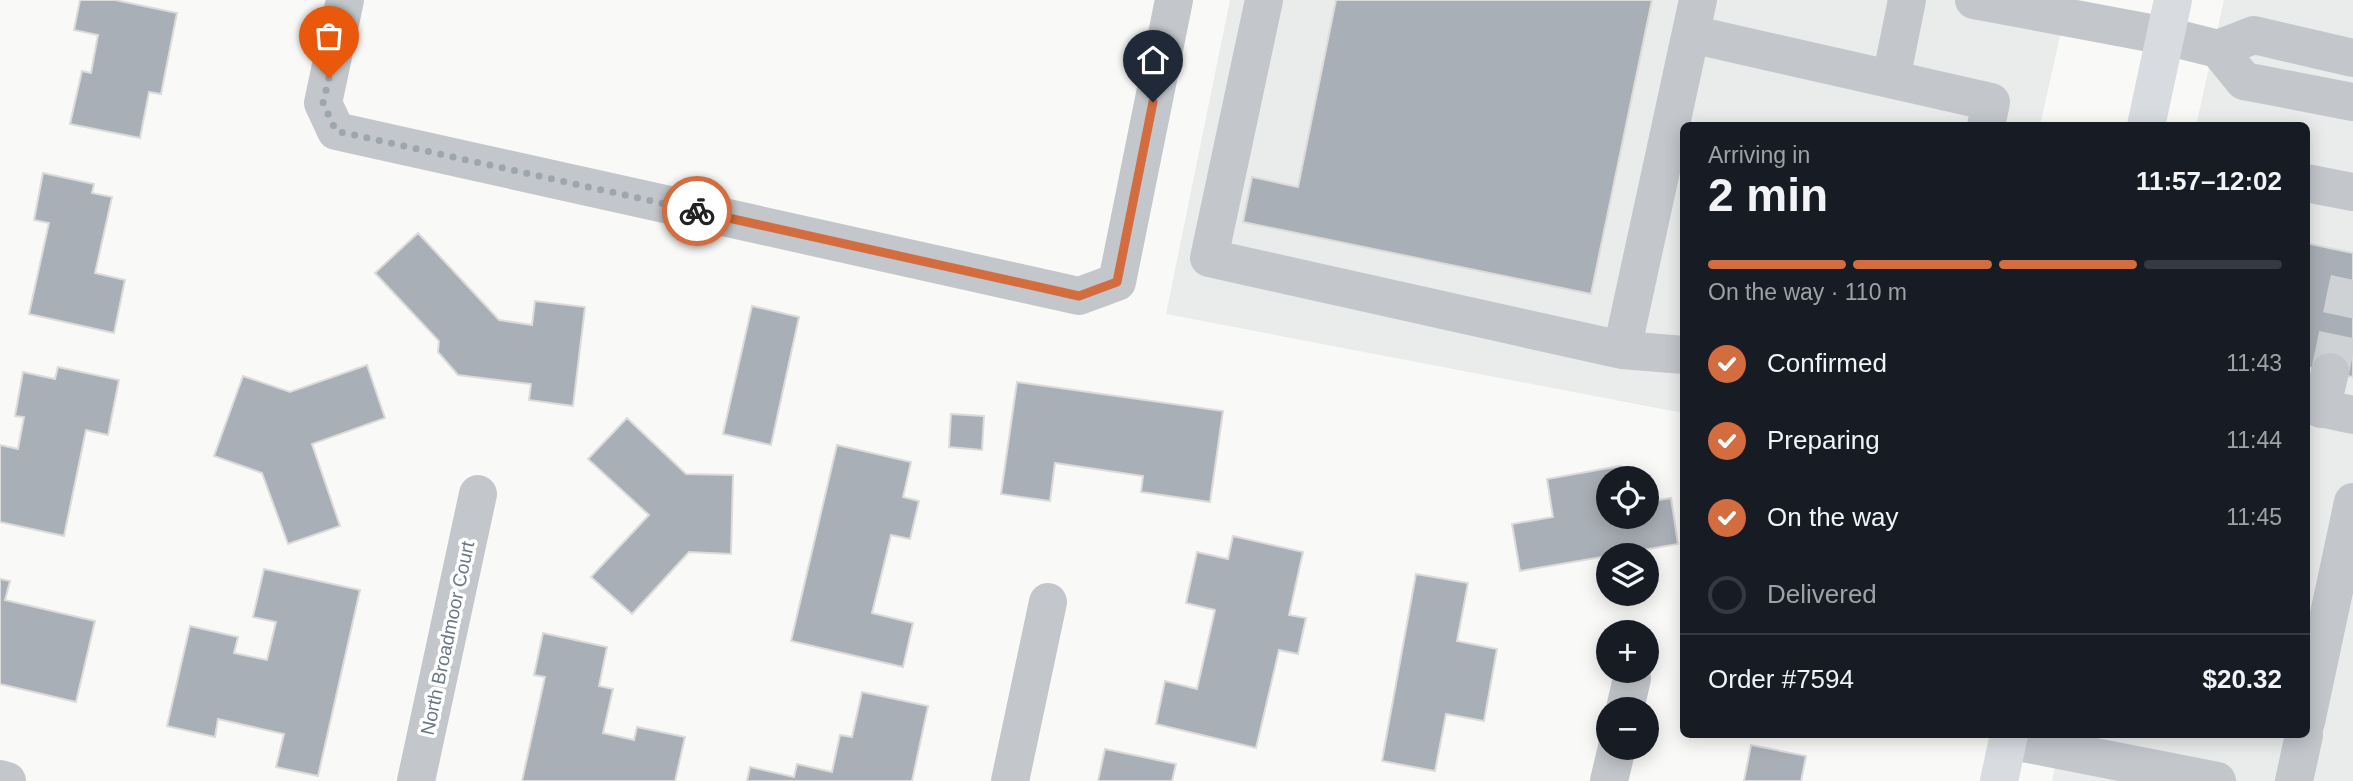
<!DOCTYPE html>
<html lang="en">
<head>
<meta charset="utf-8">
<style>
  :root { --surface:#171b24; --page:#20242c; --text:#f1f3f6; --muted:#9ea1a6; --line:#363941; --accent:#d36c3e }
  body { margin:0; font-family:Arial,sans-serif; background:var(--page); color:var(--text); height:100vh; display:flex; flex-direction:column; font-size:26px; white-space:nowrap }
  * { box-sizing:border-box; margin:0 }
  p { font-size:23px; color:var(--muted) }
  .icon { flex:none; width:38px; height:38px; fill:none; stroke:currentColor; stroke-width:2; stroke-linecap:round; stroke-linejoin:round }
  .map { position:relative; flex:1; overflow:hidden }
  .drawer { position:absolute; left:1680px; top:122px; width:630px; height:616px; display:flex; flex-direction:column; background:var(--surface); border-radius:10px; box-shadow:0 4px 18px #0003 }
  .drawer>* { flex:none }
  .fabs { position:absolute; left:1596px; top:466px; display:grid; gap:14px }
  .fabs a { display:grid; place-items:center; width:63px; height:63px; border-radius:50%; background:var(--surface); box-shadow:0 4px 18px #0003; font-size:35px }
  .pin { position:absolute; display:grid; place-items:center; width:60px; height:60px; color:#fff; margin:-72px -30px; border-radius:50% 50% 50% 0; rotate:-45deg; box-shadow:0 0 7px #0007 }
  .pin .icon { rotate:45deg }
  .courier { position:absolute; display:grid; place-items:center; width:70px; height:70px; margin:-35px; border:5px solid #d36c3e; border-radius:50%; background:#fff; color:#222; box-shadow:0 2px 9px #0007 }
  .summary em { font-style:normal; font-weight:800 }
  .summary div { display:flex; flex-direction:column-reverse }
  .summary { display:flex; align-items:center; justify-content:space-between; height:119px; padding:0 28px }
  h1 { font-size:46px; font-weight:800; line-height:52px }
  .bar { display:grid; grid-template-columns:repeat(4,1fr); gap:10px 7px; align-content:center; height:84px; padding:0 28px }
  .bar i { height:9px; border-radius:5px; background:var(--line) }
  .bar .active { background:var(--accent) }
  .bar p { grid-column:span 4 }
  .line { display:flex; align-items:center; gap:18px; padding:0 28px; border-top:2px solid var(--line) }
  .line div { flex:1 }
  ol { padding:0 28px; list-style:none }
  li { display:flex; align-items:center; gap:21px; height:77px }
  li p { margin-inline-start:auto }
  li .icon { padding:7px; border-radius:50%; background:var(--accent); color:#fff; stroke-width:4 }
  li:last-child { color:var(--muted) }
  li i { width:38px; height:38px; border:4px solid var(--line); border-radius:50% }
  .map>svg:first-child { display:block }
  .built { fill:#eaebeb }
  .building { fill:#a9afb6; stroke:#dbdbda; stroke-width:2 }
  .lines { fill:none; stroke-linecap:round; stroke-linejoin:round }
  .minor-tunnel { stroke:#ced2d5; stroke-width:38; stroke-dasharray:38 19; stroke-linecap:butt }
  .minor { stroke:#c3c6ca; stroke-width:38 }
  .major { stroke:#d8dbdf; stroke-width:38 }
  .done { stroke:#9da5ad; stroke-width:7; stroke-dasharray:0 12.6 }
  .route { stroke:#d36c3e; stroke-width:9 }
  .labels { text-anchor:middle; stroke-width:7; stroke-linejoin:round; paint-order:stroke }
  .street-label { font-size:19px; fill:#6b7885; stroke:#fff }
</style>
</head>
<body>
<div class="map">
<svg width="2353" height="781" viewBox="0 0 2353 781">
  <rect width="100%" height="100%" fill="#f9f9f7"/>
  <path class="built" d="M1230,0H2068L2040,126H1684L1683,413L1166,314Z
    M2224,0H2353V781H2052L2062,735H2306V126H2196Z"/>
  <path class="building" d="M80,0H115L177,13L161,94L149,92L140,138L70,124L82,71L91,73L98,35L74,30Z
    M1336,0H1652L1591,294L1243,222L1252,177L1298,187Z
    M43,173L94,184L92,193L112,197L95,273L125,280L114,333L29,314L49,223L34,220Z
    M418,233L499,320L532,325L535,301L585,307L573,406L529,400L531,384L458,375L438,352L439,341L375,273Z
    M2306,243L2353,253V377L2306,367Z
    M752,306L799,317L771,445L723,434Z
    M367,365L385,418L312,444L340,526L288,544L262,473L214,456L243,376L290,392Z
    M58,367L119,380L108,435L86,430L64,536L0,522V445L18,449L24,417L15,416L23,372L55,379Z
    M1017,382L1223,411L1210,502L1141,492L1143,476L1055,463L1050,501L1001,494Z
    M951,414L984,416L982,450L949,447Z
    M627,418L686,474L733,475L731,554L689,552L632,614L591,577L649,515L588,459Z
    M837,445L911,462L903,497L919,501L910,539L891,535L872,613L913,623L903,667L791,641Z
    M1620,466L1622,478H1608V516H1647V502L1671,498L1678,544L1520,571L1512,524L1553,517L1547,479Z
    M1233,536L1303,552L1289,615L1306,618L1298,654L1279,650L1256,748L1156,724L1165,681L1197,689L1215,610L1186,603L1197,552L1228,559Z
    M264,569L360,590L318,776L276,767L284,734L218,719L215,737L167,726L190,626L238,637L234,653L267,660L276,622L253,617Z
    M1416,574L1468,583L1457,641L1497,649L1484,721L1446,714L1435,771L1382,761Z
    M0,579L10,581L5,600L95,621L76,702L0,684Z
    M543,633L607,647L599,686L613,689L603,733L634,740L637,727L685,737L675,781H522L545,677L534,675Z
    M862,692L928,706L912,781H747L750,767L794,777L797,764L832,772L840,735L852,737Z
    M1751,745L1806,756L1801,781H1744Z
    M1105,749L1176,764L1172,781H1098Z"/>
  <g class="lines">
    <path class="minor-tunnel" d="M2330,372L2353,262"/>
    <path class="minor" d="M345,0L323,103L336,131L1079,296L1117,282L1174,0
      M1264,0L1209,258L1622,350L1698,0
      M1974,0L2166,36L2218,49L2254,35L2353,58
      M1691,34L1991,102L1986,126
      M2218,49L2244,81L2353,102
      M1891,79L1907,0
      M2306,183L2353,192
      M1622,350L1684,355
      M2306,405L2353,415
      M2321,409L2330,372
      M1625,709L1632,678
      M2306,722L2353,502
      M2008,740L2217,781
      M0,779L7,781
      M416,781L478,494
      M1010,781L1048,602
      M1609,781L1617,747
      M2294,781L2304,735"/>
    <path class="major" d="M2146,126L2173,0
      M1999,781L2009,735"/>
  </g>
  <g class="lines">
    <path class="done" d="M329,78L323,103L336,131L697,211"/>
    <path class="route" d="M697,211L1079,296L1117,282L1153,102"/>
  </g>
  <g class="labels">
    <g class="street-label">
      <text transform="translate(447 638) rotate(-78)" y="7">North Broadmoor Court</text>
    </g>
  </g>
</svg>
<div class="fabs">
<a><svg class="icon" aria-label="locate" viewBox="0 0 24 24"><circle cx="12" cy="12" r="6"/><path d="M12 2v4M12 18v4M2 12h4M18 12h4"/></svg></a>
<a><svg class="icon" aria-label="layers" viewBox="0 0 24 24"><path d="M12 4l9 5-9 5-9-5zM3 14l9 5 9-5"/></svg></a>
<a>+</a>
<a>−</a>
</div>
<div class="pin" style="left:329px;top:78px;background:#ea580c"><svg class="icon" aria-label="bag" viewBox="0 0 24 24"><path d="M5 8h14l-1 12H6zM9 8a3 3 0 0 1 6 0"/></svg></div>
<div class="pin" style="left:1153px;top:102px;background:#1f2937"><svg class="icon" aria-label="home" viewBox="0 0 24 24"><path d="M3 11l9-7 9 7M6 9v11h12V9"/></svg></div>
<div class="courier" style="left:697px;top:211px"><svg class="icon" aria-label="bike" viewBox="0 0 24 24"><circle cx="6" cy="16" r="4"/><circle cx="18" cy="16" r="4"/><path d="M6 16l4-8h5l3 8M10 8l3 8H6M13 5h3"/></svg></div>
<section class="drawer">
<div class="summary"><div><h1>2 min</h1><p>Arriving in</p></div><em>11:57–12:02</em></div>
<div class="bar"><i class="active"></i><i class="active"></i><i class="active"></i><i></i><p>On the way · 110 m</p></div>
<ol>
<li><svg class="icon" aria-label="check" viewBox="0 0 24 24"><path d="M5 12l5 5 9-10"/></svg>Confirmed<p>11:43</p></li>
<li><svg class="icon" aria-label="check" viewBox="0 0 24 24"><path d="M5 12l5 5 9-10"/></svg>Preparing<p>11:44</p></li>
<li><svg class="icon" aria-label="check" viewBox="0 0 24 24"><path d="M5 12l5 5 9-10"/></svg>On the way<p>11:45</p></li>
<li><i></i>Delivered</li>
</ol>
<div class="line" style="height:91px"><div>Order #7594</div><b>$20.32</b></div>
</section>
</div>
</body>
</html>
